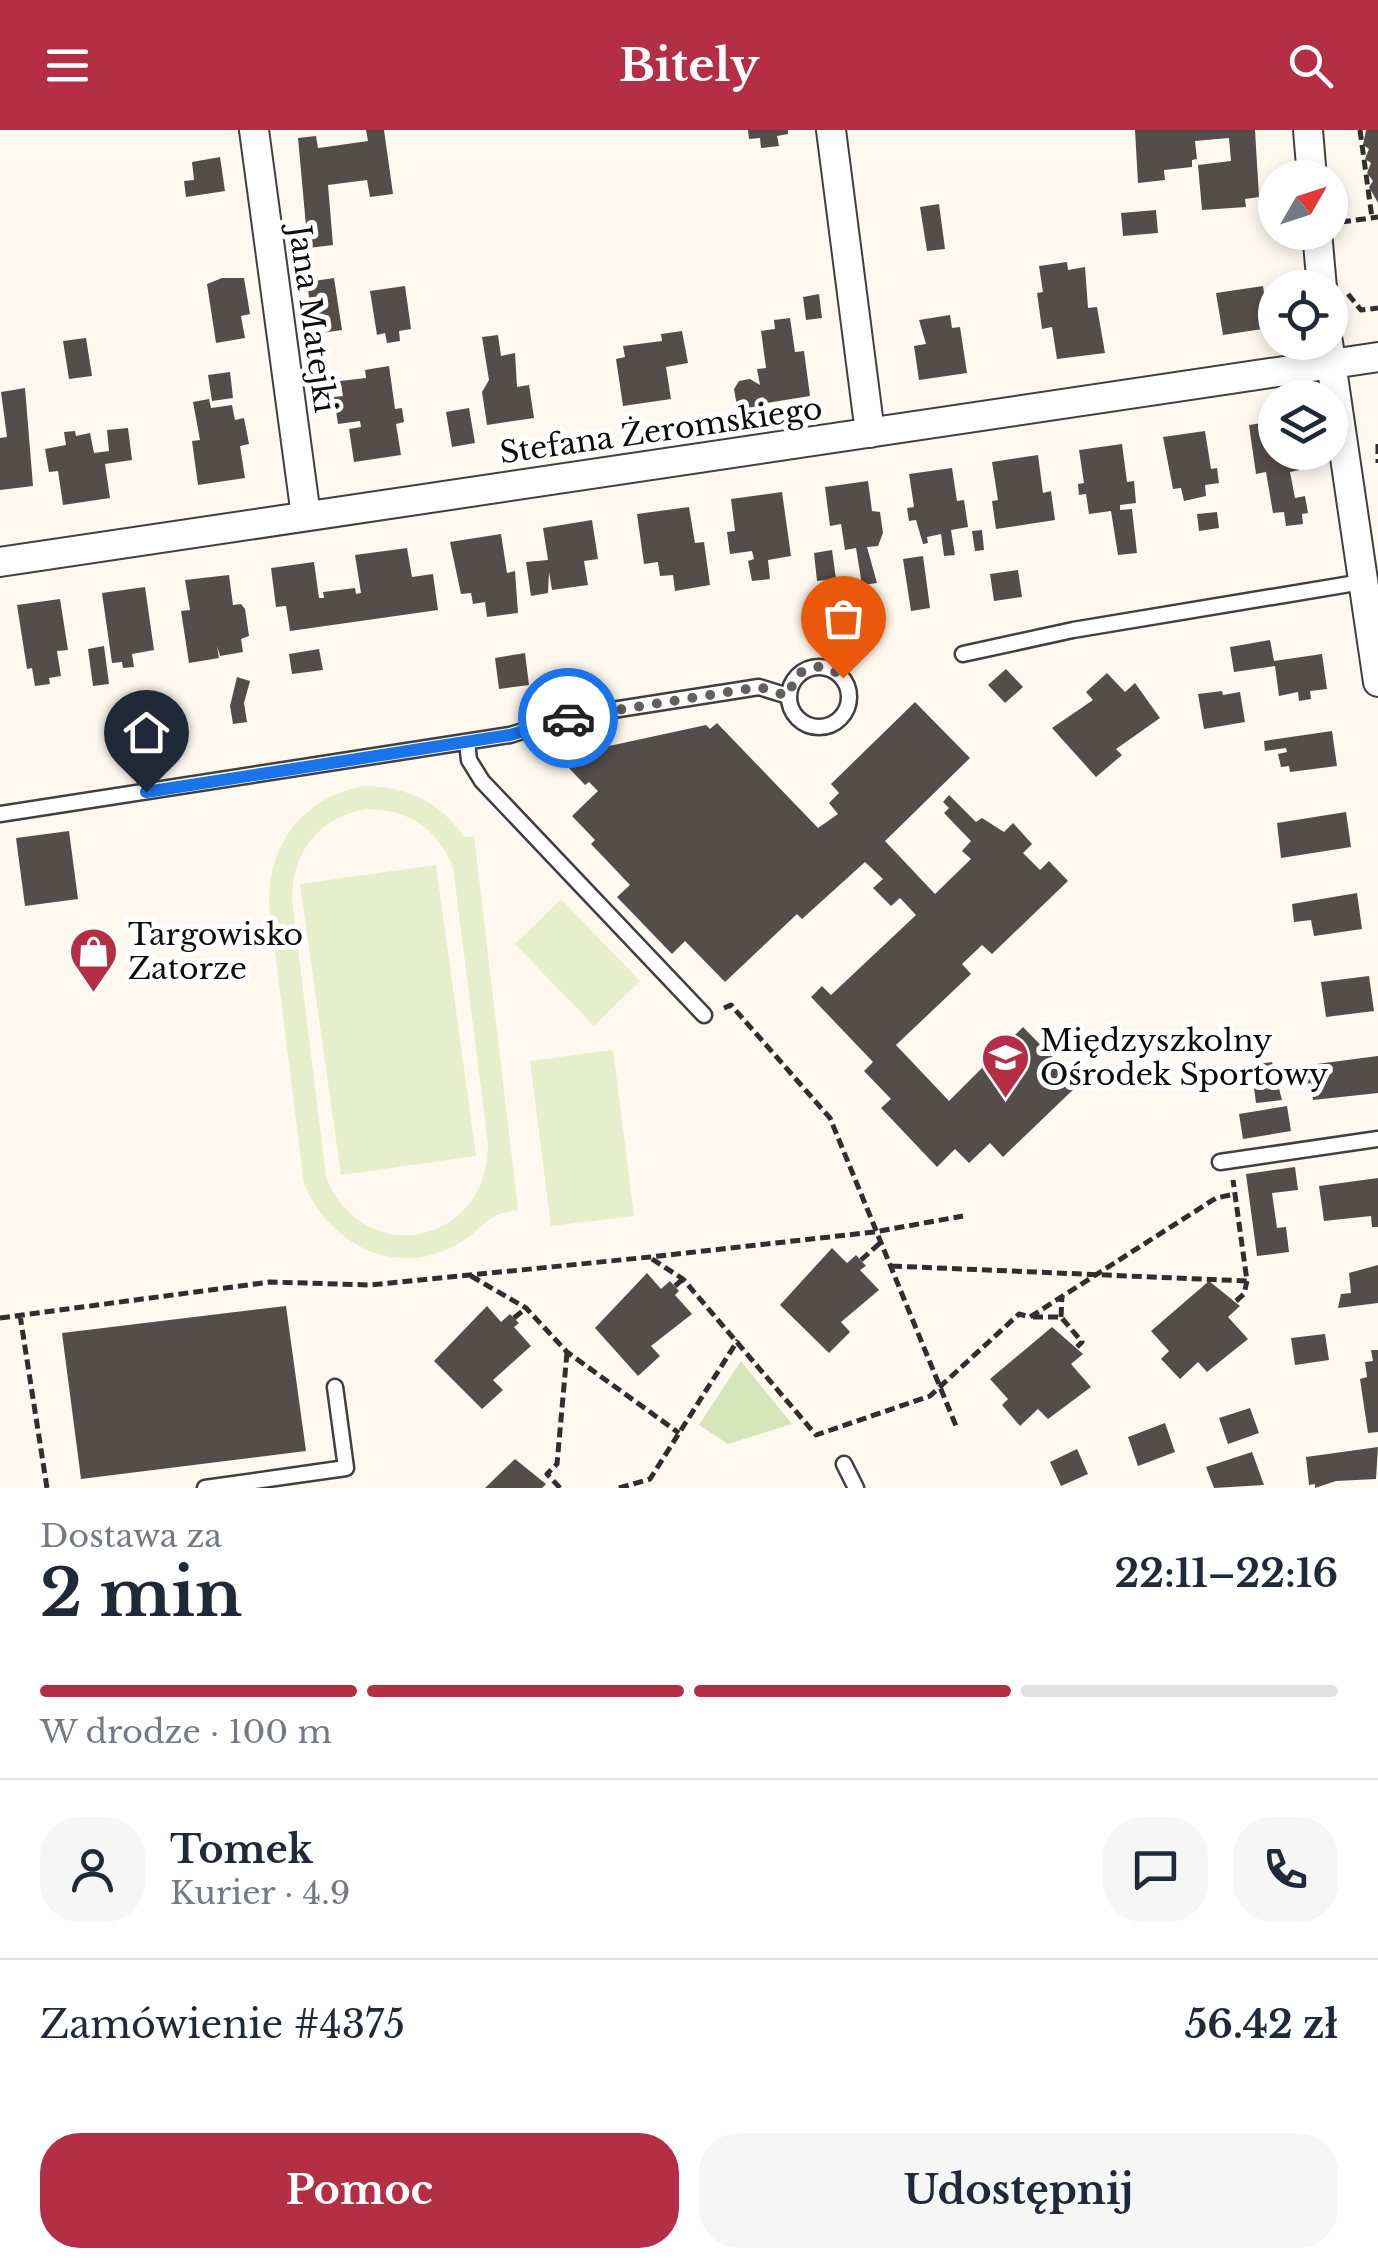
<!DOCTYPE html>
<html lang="pl">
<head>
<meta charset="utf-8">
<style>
  :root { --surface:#fff; --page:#f6f6f7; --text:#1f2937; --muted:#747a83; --line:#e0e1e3; --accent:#b42e46 }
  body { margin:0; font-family:"Libre Baskerville",serif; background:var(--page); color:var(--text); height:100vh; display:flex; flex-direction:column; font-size:38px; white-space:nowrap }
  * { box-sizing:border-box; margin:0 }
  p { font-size:32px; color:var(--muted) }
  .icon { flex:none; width:55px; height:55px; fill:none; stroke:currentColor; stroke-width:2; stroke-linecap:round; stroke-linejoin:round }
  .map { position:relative; height:1358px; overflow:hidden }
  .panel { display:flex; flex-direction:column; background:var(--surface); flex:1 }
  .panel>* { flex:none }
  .needle { width:65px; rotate:51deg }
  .buttons { position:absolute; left:1258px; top:30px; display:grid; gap:20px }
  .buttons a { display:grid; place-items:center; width:90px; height:90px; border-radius:50%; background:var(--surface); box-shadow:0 5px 15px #0003; font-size:50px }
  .pin { position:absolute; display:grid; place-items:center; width:85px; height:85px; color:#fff; margin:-102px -42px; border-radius:50% 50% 50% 0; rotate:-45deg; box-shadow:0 0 10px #0007 }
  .pin .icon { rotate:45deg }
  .courier { position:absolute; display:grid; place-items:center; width:100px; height:100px; margin:-50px; border:8px solid #1a73e8; border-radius:50%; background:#fff; color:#222; box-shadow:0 2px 12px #0007 }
  .overview em { font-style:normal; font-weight:700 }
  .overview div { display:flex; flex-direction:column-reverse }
  .overview { display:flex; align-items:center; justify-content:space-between; height:170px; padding:0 40px }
  h1 { font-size:65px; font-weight:700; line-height:75px }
  .bar { display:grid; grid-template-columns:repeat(4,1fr); gap:15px 10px; align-content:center; height:120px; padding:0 40px }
  .bar i { height:12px; border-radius:8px; background:var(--line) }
  .bar .active { background:var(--accent) }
  .bar p { grid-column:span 4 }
  .line { display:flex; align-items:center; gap:25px; padding:0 40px; border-top:2px solid var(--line) }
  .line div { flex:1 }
  .round { display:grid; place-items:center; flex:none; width:105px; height:105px; border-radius:40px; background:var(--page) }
  .button { display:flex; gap:20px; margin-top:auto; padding:20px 40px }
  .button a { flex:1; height:115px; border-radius:40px; background:var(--accent); color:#fff; font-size:40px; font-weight:700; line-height:115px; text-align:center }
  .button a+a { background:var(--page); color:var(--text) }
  header { display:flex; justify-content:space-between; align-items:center; height:130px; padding:0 40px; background:var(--accent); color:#fff; font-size:45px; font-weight:700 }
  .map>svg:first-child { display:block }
  .green { fill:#d7e6ba }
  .pitch { fill:#e6eecb; fill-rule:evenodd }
  .building { fill:#554d4a }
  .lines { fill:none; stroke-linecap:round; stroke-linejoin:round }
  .service-casing { stroke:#404040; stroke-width:19 }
  .minor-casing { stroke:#404040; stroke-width:32 }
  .path { stroke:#2f2f2f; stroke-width:5; stroke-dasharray:10 5; stroke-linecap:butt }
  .service { stroke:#fff; stroke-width:14 }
  .minor { stroke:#fff; stroke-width:28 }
  .done { stroke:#61605c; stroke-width:10; stroke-dasharray:0 18 }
  .route { stroke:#1a73e8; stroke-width:12 }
  .labels { text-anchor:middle; stroke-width:10; stroke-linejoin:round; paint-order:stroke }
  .street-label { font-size:30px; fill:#0d0d0d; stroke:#fff }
  .poi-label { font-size:30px; fill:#0d0d0d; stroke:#fff; text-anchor:start }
</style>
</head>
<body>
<header><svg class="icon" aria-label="menu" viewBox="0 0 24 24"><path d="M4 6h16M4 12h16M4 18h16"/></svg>Bitely<svg class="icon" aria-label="search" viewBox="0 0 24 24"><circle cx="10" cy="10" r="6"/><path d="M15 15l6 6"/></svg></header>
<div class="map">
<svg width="1378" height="1358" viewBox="0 0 1378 1358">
  <rect width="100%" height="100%" fill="#fef9ee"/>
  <path class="green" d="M741,1231L792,1294L728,1314L699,1295Z"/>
  <path class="pitch" d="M363,656C405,656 440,671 464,707L474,706L518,1080C483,1084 483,1101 454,1116C393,1148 329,1113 304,1054L269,773C269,711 303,669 363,656ZM366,679C408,679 437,698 453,737L488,1014C488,1115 364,1141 326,1047L292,770C292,722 318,688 366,679Z
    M436,735L476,1026L341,1045L300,754Z
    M561,769L640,851L594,896L515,814Z
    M613,920L634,1086L551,1096L530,931Z"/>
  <path class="building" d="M366,0H384L393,64L370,67L367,50L328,55L333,115L308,118L298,8L316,6L318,18L326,17L368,11Z
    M748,0H788V4L777,6L779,16L761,18L760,8L749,9Z
    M1135,0H1255L1259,67L1245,69L1246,77L1202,80L1198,35L1231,31L1229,8L1195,11L1197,29L1192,30V37L1164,40L1165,50L1138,53Z
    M1366,0H1378V73L1369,57L1373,51L1367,43L1371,33L1365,29L1369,19L1363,15Z
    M220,27L225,61L186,67L184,51L194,50L192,32Z
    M939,74L945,119L927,121L920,77Z
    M1156,80L1158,103L1123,106L1121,83Z
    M1067,132L1068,140L1085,137L1088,178L1097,177L1105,223L1057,229L1052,197L1042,199L1037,163L1043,162L1039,136Z
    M222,148H244L250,184L241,186L245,208L216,213L207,154Z
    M334,148L342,200L314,204L307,152Z
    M405,156L411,199L399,201L400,211L387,213L385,203L377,205L370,161Z
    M1263,156L1269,198L1223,205L1216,163Z
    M819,164L822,188L806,190L803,167Z
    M950,185L952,198L960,197L967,243L919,250L914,216L926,214L919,190Z
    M790,188L795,222L804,221L810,266L761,274L762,284L739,288L734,259L739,251L750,249L760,255L757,239L766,238L761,201L775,199L774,190Z
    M682,201L688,233L666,237L671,269L623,276L616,229L625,227L623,216L662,211L661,204Z
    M498,205L501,226L515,223L517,257L529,255L534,288L487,295L482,262L489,250L482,207Z
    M86,208L92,246L69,249L63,211Z
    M389,236L395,279L402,278L404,292L396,294L401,325L354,332L349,299L361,297L360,291L338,294L334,267L343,266L340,251L366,248L365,240Z
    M230,242L233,268L212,271L208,245Z
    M25,258L33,356L0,360V308L7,307L1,262Z
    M209,269L211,278L232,275L235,290L244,288L249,314L240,316L245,348L198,355L192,311L200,310L193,272Z
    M469,278L475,313L452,317L446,282Z
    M1275,291V322H1297L1300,340L1290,342L1295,368L1305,366L1308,383L1302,384L1303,394L1286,396L1284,382L1273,383L1266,342L1256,344L1249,295Z
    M128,298L132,330L105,334L110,368L63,375L58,341L49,342L45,319L66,315L64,302L75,301L76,306L90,303L94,323L109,321L107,300Z
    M1205,301L1211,339L1217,338L1219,353L1205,355L1206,366L1184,371L1181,358L1173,359L1163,307Z
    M1122,314L1127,352L1134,351L1136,373L1120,375V380L1132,379L1137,423L1118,425L1111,381L1089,384L1086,364L1079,365L1078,354L1084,353L1079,320Z
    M1038,325L1043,363L1051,361L1055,390L996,399L992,371L998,370L992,332Z
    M952,338L957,371L964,370L968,397L951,400L955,425L944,426L941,404L927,407L928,413L923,414L916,390L909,391L907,378L914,377L909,344Z
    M868,351L872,381L880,382L883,403L878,416L867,417L877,453L862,455L856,418L845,420L841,394L830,396L825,357Z
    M782,362L791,426L768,430L770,449L752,451L748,431L754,429L752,421L730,424L727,402L735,401L731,369Z
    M689,377L695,413L704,412L710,455L675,461L673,445L660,446L658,432L644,434L637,384Z
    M1217,382L1219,398L1199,401L1197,384Z
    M592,390L598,429L584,431L588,455L552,460L549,442L548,463L531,466L526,432L548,430L543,398Z
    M982,400L984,420L975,421L972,401Z
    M501,404L507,443L515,441L518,483L487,487L485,472L473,474L471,463L461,464L450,412Z
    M407,418L412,447L433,444L438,480L290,501L286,476L276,477L271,438L314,432L319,468H324L323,462L355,458L356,464L361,463L355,425Z
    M832,420L836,449L817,451L814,423Z
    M923,426L930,478L911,481L903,429Z
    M1018,440L1022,467L994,471L990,444Z
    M229,445L233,475L241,474L245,479L249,506L241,509L243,522L220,526L217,516L219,528L189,533L181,481L190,480L185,450Z
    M145,457L154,520L132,524L134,537L123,538L122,532L112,533L102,463Z
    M60,469L68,520L57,521L61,546L49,548L50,554L35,556L32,538L27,539L17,475Z
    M1270,510L1274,531L1322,524L1327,559L1310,561L1311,569L1299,571L1298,562L1279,566L1275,536L1234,542L1230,517Z
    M104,516L109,554L93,556L88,519Z
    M319,519L323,540L292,544L289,524Z
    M525,523L529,555L499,559L495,528Z
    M1006,539L1023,557L1005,573L988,555Z
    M1107,543L1125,562L1135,553L1160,588L1116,619L1122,625L1096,647L1052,598L1093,570L1086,562Z
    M237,547L250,551L244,573L247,592L233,594L230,576Z
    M1222,561L1223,565L1240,562L1245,592L1204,599L1198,564Z
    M157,567L162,607L144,609L139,570Z
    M915,572L970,628L885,711L935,764L971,729L962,721L971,711L944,683L949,678L943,672L949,665L976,692L982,688L1004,702L1013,693L1032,714L1023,723L1040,740L1049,731L1068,751L992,824L982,815L962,834L971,844L896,915L949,971L1023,897L1079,954L1003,1027L990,1013L969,1033L955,1019L937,1037L881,978L891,969L864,941L873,932L811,867L822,856L831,865L916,785L900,768L891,776L873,758L883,749L865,732L802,789L797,784L725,852L685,811L672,824L617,767L630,755L591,714L595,710L572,686L598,661L589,652L585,655L566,635L583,618L586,621L706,595L710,599L717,593L818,698L838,684L829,673L839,663L831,654Z
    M1332,601L1337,636L1290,642L1289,636L1281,637L1278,624L1287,622L1286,618L1265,621L1264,611Z
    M1346,682L1351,717L1281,728L1277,693Z
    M69,701L78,769L25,776L16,708Z
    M1357,763L1362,799L1314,806L1311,790L1294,792L1292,774Z
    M1369,846L1374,881L1326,887L1321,852Z
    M1378,926V963L1313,970L1311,953L1304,954L1309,935Z
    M1272,932L1282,970L1256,973L1251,935Z
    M1287,976L1291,1001L1243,1009L1239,984Z
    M1295,1037L1298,1060L1272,1063L1277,1098L1286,1097L1289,1122L1257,1126L1246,1044Z
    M1378,1048V1097H1372L1371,1086L1324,1091L1319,1056Z
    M832,1118L847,1133L856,1125L866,1136L860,1140L879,1160L841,1192L850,1202L829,1223L780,1175Z
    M1378,1135V1173L1338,1178L1341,1164L1351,1163L1349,1143Z
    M647,1143L661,1159L670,1151L679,1161L675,1165L692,1184L651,1216L660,1226L638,1246L595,1198Z
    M1209,1151L1240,1176L1228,1187L1248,1209L1207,1242L1198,1232L1180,1249L1161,1229L1169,1221L1151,1201Z
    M286,1176L306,1321L81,1349L62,1203Z
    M487,1176L501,1192L510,1184L519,1193L514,1197L531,1216L493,1250L503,1260L482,1279L434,1231Z
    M1052,1197L1083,1224L1071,1234L1091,1257L1048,1289L1038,1279L1020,1296L1002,1275L1008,1269L990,1249Z
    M1325,1204L1329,1230L1295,1235L1291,1208Z
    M1371,1220H1378V1302L1368,1303L1360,1249L1367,1247L1365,1232L1373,1231Z
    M1250,1278L1259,1303L1228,1314L1219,1288Z
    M1165,1293L1175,1322L1138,1336L1128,1307Z
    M1378,1317L1376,1349L1336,1351L1315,1358V1354L1309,1355L1306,1327Z
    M1077,1319L1088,1344L1061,1356L1050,1332Z
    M1252,1322L1264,1355L1214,1358L1206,1337Z
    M515,1329L546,1354L542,1358H485Z"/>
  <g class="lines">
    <defs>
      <path id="service" d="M963,524L1073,500L1362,452
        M789 567a30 30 0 1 1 60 0a30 30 0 1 1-60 0Z
        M467,612L469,630L482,651L704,885
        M0,684L510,605L568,587L759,557L788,566
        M1220,1032L1378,1009
        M844,1334L856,1358
        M205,1358L346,1338L335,1257"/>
      <path id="minor" d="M254,0L306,386
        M831,0L870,303
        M1308,0L1312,48
        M1317,102L1322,158
        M1328,212L1378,552
        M0,432L1378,227"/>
    </defs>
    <use href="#service" class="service-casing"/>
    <use href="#minor" class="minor-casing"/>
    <path class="path" d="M1360,0L1372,88
      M1341,92L1378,87
      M1348,164L1361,180L1378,178
      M1378,314V333
      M724,878L731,875L830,988L956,1296
      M652,1129L683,1149L816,1305L930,1266L1019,1184L1030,1187L1216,1068L1235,1064
      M861,1130L880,1113
      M892,1136L1247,1151L1233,1050
      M471,1146L526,1178L567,1222L679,1303
      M675,1156L683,1149
      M1236,1171L1244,1164L1247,1151
      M20,1185L47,1358
      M1033,1187H1061L1082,1212L1077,1217
      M1061,1187L1062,1165
      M0,1188L270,1152L371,1155L650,1127L874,1102L963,1086
      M514,1188L526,1178
      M560,1358L547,1344L557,1334L567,1222
      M619,1358L650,1349L738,1210"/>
    <use href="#service" class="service"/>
    <use href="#minor" class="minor"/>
  </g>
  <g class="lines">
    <path class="done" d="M568,588L759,557L788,566L796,546C812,533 828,534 843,548"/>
    <path class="route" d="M146,662L510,605L568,588"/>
  </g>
  <defs>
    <symbol id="shop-pin" viewBox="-11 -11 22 30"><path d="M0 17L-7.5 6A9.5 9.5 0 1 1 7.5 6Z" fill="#b42e46" stroke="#fff"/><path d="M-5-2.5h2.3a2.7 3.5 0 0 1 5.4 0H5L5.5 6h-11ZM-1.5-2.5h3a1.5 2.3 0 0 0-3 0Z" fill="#fff"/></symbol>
    <symbol id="school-pin" viewBox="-11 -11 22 30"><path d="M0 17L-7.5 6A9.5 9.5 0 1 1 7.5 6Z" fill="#b42e46" stroke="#fff"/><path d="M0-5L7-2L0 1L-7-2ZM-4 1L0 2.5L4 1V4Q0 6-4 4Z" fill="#fff"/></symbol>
  </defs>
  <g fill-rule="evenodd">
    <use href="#shop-pin" x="66" y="794" width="55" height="75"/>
    <use href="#school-pin" x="978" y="900" width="55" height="75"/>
  </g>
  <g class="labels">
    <g class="street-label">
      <text transform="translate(312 189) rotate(82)" y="10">Jana Matejki</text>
      <text transform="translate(661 301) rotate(-8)" y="10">Stefana Żeromskiego</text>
    </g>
    <g class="poi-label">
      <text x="128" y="815">Targowisko<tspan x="128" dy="34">Zatorze</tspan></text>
      <text x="1040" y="921">Międzyszkolny<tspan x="1040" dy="34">Ośrodek Sportowy</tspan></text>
    </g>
  </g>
</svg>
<div class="buttons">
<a><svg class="needle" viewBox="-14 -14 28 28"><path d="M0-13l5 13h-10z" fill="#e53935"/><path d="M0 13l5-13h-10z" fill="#747a83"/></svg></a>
<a><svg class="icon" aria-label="locate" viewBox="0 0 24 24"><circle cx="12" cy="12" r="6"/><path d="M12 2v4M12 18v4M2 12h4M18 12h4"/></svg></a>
<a><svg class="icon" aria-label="layers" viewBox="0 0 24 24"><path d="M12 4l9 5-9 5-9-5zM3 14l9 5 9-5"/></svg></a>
</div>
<div class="pin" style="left:843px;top:548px;background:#ea580c"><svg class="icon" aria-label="bag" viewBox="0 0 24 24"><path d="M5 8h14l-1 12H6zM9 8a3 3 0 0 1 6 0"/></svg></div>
<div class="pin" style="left:146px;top:662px;background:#1f2937"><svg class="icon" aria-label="home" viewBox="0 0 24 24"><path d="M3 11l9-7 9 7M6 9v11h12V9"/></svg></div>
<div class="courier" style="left:568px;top:588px"><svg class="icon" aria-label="car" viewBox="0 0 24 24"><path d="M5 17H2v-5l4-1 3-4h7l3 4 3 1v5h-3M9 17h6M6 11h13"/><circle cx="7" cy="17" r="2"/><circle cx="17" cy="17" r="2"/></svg></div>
</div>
<section class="panel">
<div class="overview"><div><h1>2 min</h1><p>Dostawa za</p></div><em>22:11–22:16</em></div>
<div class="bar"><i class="active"></i><i class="active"></i><i class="active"></i><i></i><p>W drodze · 100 m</p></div>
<div class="line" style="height:180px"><a class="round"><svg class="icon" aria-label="person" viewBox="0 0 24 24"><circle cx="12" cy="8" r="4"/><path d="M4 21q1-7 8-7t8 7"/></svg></a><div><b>Tomek</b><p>Kurier · 4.9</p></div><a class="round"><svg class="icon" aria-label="chat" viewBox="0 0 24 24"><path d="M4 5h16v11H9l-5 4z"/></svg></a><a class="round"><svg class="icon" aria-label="phone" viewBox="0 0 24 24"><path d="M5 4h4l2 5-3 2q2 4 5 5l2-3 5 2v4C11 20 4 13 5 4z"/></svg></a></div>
<div class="line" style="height:130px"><div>Zamówienie #4375</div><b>56.42 zł</b></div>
<div class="button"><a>Pomoc</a><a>Udostępnij</a></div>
</section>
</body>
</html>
